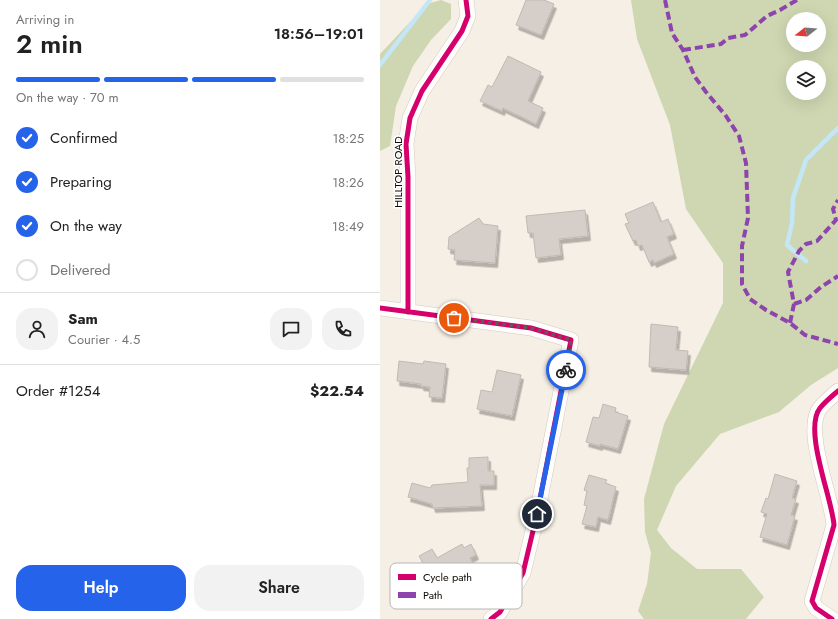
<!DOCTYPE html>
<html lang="en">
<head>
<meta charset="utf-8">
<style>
  :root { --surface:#fff; --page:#f2f2f2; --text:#222; --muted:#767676; --line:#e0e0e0; --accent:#2563eb }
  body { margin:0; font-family:Jost,sans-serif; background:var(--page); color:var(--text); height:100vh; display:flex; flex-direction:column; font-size:15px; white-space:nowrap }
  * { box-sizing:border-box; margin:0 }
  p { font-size:13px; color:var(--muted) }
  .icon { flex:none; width:22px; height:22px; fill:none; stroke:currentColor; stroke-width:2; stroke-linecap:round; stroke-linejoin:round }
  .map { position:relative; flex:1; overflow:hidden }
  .sheet { display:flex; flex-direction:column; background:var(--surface); width:380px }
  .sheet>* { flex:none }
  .needle { width:26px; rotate:253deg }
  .buttons { position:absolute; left:406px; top:12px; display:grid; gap:8px }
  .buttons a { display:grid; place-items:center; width:40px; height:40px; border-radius:50%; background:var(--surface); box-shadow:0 4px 16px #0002; font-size:20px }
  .pin { position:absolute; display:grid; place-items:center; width:34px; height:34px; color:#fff; margin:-17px; border:2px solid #fff; border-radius:50%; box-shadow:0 1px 4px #0007 }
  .courier { position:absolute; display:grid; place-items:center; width:40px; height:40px; margin:-20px; border:3px solid #2563eb; border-radius:50%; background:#fff; color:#222; box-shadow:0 1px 5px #0007 }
  .overview em { font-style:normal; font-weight:600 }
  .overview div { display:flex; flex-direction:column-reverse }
  .overview { display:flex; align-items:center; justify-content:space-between; height:68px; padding:0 16px }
  h1 { font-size:26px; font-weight:600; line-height:30px }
  .bar { display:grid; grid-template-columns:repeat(4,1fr); gap:6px 4px; align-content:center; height:48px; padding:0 16px }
  .bar i { height:5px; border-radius:3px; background:var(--line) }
  .bar .selected { background:var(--accent) }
  .bar p { grid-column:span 4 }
  .line { display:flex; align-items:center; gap:10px; padding:0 16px; border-top:1px solid var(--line) }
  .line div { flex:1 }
  .round { display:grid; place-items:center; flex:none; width:42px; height:42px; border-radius:16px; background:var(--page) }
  ol { padding:0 16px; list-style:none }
  li { display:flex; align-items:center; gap:12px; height:44px }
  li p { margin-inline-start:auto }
  li .icon { padding:4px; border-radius:50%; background:var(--accent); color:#fff; stroke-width:4 }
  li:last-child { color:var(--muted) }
  li i { width:22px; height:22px; border:2px solid var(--line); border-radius:50% }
  .primary-button { display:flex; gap:8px; margin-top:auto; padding:8px 16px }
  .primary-button a { flex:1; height:46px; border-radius:16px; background:var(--accent); color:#fff; font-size:16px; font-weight:600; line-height:46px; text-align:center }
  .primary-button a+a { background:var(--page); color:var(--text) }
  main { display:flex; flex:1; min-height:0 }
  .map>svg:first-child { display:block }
  .forest { fill:#ced7b1; fill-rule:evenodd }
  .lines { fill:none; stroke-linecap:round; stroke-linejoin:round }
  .stream { stroke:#c3e7f7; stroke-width:4.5 }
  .building { fill:#d6cec8; stroke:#c1b9b4; filter:url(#shadow) }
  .minor-casing { stroke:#d0cbc2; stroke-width:16 }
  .minor { stroke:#fefdfb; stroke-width:15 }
  .quiet { stroke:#8e44ad; stroke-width:4; stroke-dasharray:8 4; stroke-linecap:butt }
  .cycleway-casing { stroke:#fff; stroke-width:8 }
  .cycleway { stroke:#d6006c; stroke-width:5 }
  .done { stroke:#605b53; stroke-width:4; stroke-dasharray:0 7.2 }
  .route { stroke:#2563eb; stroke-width:5 }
  .labels { text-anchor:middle; stroke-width:3; stroke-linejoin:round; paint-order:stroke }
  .street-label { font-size:11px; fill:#0f0b05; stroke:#fff }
  .key { fill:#fff; stroke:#b7b6b4; stroke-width:1 }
  .key-label { font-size:11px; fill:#0f0b05 }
</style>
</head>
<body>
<main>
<section class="sheet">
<div class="overview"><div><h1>2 min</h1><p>Arriving in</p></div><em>18:56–19:01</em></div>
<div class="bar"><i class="selected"></i><i class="selected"></i><i class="selected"></i><i></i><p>On the way · 70 m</p></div>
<ol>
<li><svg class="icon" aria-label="check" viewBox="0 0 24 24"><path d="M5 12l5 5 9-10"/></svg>Confirmed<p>18:25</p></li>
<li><svg class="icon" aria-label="check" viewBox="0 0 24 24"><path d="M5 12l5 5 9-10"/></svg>Preparing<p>18:26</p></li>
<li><svg class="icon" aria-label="check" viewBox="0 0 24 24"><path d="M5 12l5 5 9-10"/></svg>On the way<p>18:49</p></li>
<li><i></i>Delivered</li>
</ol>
<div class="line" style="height:72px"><a class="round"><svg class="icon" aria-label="person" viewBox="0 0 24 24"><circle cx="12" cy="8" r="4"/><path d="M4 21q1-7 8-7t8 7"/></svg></a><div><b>Sam</b><p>Courier · 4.5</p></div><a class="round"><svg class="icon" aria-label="chat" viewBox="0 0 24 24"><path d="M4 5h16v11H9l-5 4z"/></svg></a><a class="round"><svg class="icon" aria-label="phone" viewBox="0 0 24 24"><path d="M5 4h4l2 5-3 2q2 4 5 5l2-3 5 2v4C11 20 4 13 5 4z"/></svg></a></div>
<div class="line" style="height:52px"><div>Order #1254</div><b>$22.54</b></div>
<div class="primary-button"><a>Help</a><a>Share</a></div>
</section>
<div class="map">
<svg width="458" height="619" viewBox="0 0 458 619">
  <defs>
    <filter id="shadow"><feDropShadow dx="2.5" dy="4.5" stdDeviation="0" flood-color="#0004"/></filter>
  </defs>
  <rect width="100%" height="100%" fill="#f6efe5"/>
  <path class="forest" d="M61,0L71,4V19L51,40L33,66L16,106L10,146L0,151V54L47,4Z
    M251,0H458V368L431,385L399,412L340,434L296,486L277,530L291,548L317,569H361L384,597L366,619H264L258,611L267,584L271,553L265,532L264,499L284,424L343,303V263L306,209L290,125L257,39ZM413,19H439V45H413ZM413,67H439V93H413Z"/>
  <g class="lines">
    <path class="stream" d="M0,65L50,0
      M426,261L407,245L412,223L413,198L426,160L458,128"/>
  </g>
  <path class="building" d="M146,0H164L174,4L161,35L136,25Z
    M128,56L161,72L148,101L163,108L156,124L123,108L122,111L100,101L108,85L112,87Z
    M273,202L281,222L288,219L294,234L287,237L294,254L274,263L273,260L269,262L262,245L258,246L256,240L253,241L245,224L249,223L245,214Z
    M205,210L208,236L179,239L181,255L156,258L153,233H148L146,216Z
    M99,218L103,224L118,226L115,263L74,260L75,250L68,249L69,237Z
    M271,324L298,327L296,350L308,351L306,370L269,367Z
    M19,361L43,364L44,361L66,364L62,398L49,397L50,387L41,386V384L17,381Z
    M117,370L141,375L132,416L97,409L101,390L112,392Z
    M223,404L236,408L235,412L248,416L238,449L220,444V446L206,442L213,417L219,418Z
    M108,457V471H114V485H100L102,506L53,508L52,504L28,497L32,483L50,488L52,485L88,482L87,468H89V458Z
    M395,474L417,481L412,498L416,499L411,515L415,516L407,545L380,537L387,514L381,512L386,498L388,499Z
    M209,475L227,480L225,483L236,487L228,520L218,517L216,527L202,524L207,506L204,505L207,491L204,490Z
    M82,544L84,548L91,544L96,555L90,558L96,569L70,583L69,580L56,587L39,556L52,549L57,558Z"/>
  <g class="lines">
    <defs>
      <path id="minor" d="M0,308L151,328L191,340L157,514L143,573L126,602L120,612L111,619
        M28,312V177L26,144L30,118L42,91L82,31L88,16L86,0
        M452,619L436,608L432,601L454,525C452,498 423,430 440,408C445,402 452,396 458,391"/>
    </defs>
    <use href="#minor" class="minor-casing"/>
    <use href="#minor" class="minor"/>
    <path class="quiet" d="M285,0L292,33L303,50L315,77L326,92L346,116L359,136L366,163L368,218L362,246V284L370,299L386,310L410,323L425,335L458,344
      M303,50L341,44L348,38L365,35L387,16L400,10L417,0
      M414,304L426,300L441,287L458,276
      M410,323L414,304L408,272L419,251L426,244L437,241L456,220L453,209L458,200"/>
    <defs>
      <path id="cycleway" d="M0,308L151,328L191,340L157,514L143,573L126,602L120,612L111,619
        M28,312V177L26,144L30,118L42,91L82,31L88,16L86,0
        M452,619L436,608L432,601L454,525C452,498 423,430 440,408C445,402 452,396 458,391"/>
    </defs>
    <use href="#cycleway" class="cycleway-casing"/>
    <use href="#cycleway" class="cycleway"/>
  </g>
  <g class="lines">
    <path class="done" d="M74,318L151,328L191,340L186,370"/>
    <path class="route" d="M157,514L186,370"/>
  </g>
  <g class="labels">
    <g class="street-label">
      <text transform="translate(18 172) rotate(-90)" y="4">HILLTOP ROAD</text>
    </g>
  </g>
  <rect x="10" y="563" width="132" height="46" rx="6" class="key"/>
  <rect x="18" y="574" width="18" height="6" fill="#d6006c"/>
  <rect x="18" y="592" width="18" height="6" fill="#8e44ad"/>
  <g class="key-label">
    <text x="43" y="581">Cycle path</text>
    <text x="43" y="599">Path</text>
  </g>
</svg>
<div class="buttons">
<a><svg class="needle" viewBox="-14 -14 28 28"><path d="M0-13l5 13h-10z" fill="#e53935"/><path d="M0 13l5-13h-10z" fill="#767676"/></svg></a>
<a><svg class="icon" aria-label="layers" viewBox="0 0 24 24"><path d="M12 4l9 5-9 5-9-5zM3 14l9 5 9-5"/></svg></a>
</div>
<div class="pin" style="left:74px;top:318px;background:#ea580c"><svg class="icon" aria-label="bag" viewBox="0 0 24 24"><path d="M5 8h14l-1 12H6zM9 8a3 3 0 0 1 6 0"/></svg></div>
<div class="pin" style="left:157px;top:514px;background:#1f2937"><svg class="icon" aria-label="home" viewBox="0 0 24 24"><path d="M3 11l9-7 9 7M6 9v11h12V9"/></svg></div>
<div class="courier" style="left:186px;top:370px"><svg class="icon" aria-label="bike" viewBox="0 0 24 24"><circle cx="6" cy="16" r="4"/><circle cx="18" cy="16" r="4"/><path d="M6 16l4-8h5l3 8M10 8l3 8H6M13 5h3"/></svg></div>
</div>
</main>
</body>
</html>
